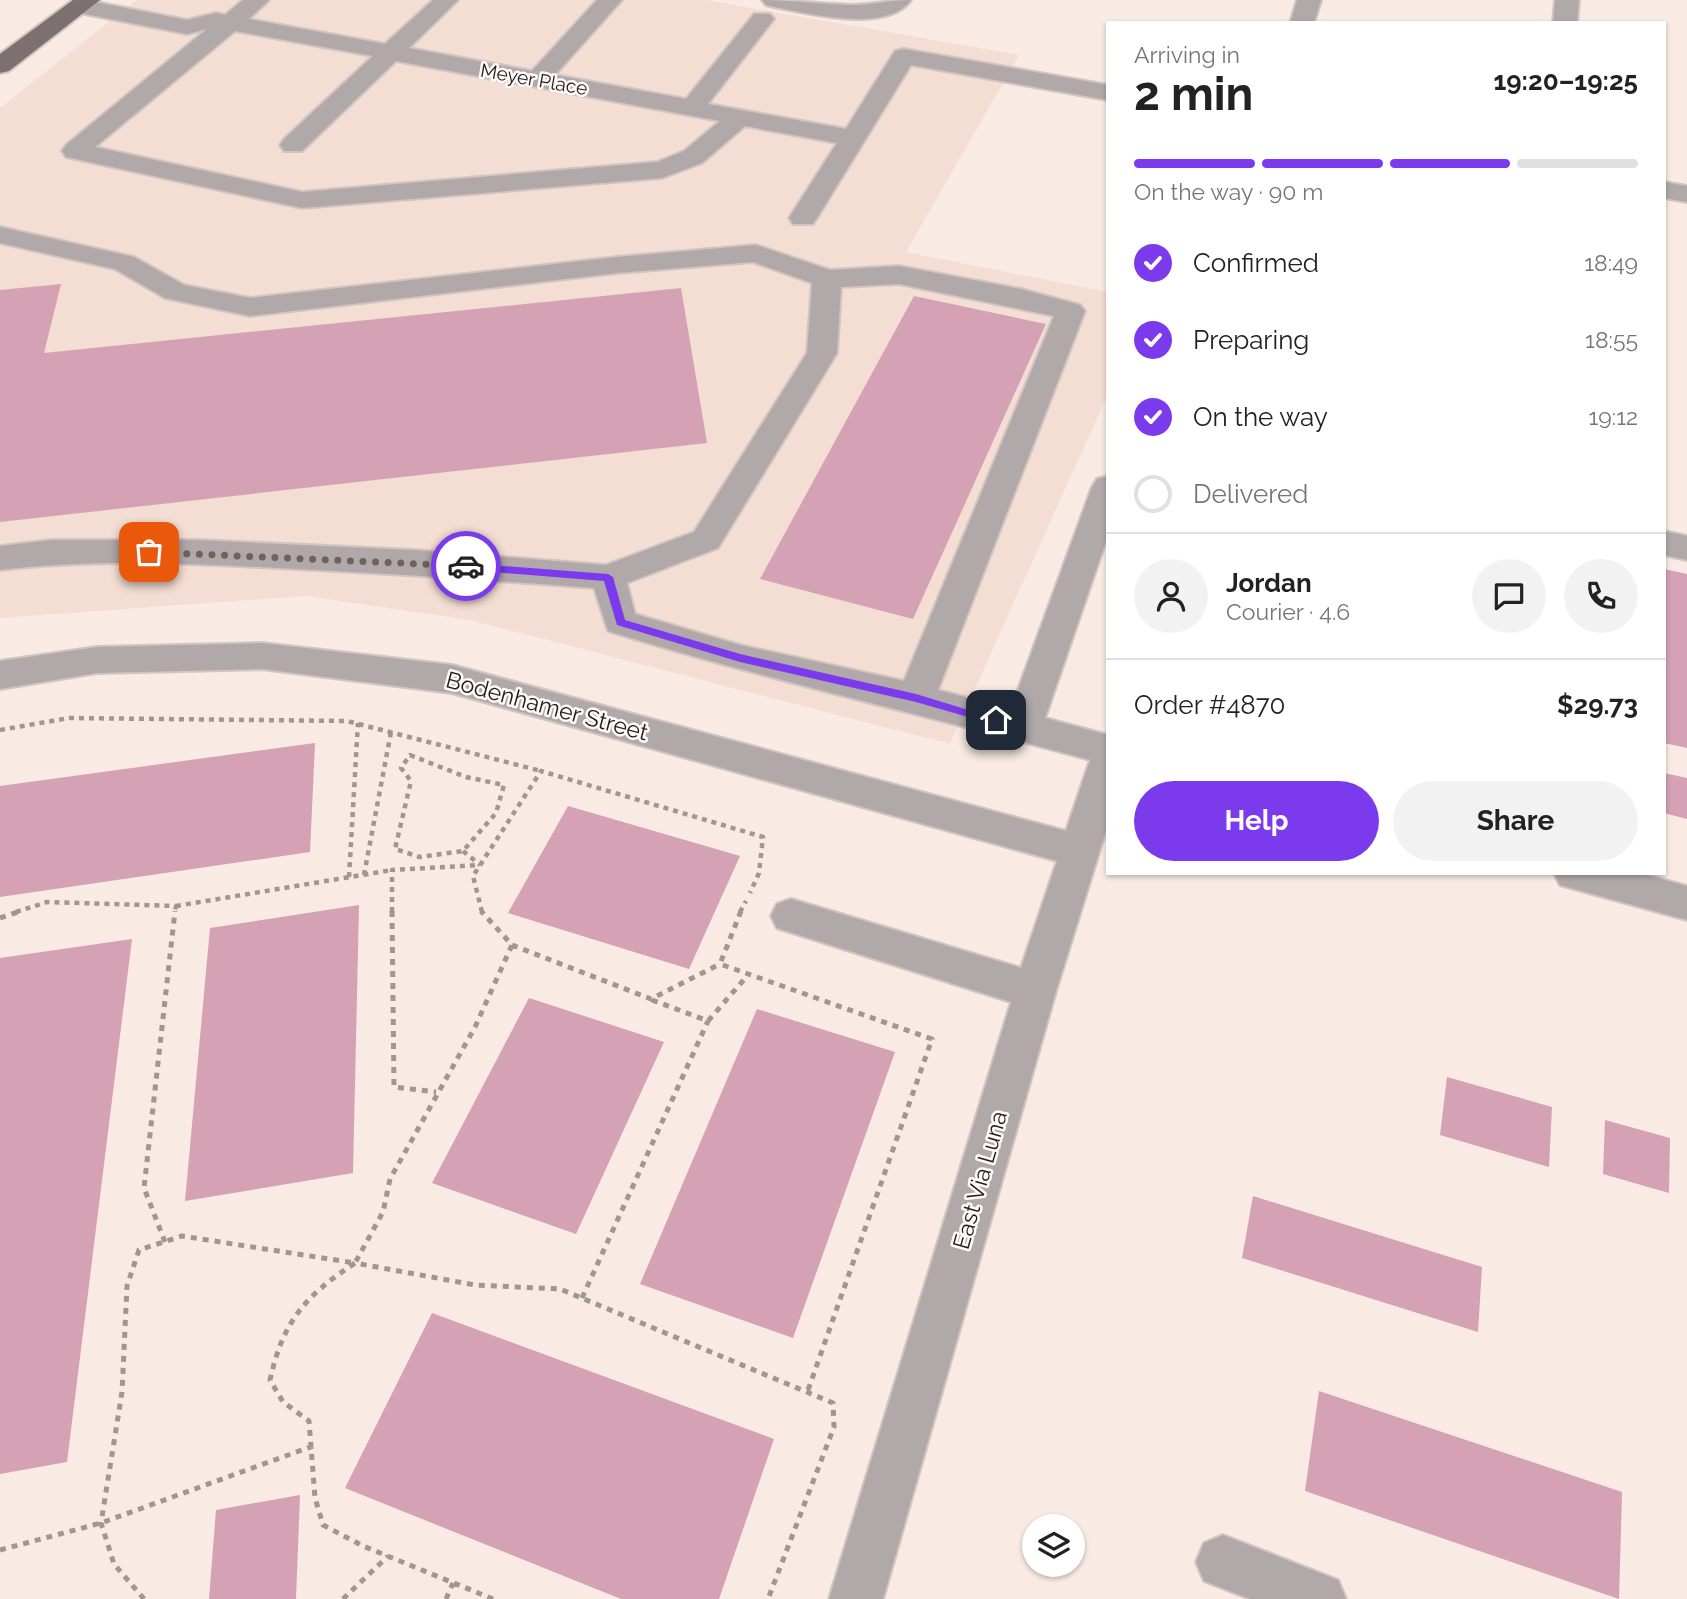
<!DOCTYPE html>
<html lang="en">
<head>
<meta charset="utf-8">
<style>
  :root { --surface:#fff; --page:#f2f2f2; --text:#222; --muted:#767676; --line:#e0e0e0; --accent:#7c3aed }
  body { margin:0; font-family:Raleway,sans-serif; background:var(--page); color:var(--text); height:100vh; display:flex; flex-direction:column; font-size:26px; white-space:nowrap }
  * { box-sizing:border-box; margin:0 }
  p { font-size:23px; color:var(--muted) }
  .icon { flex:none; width:38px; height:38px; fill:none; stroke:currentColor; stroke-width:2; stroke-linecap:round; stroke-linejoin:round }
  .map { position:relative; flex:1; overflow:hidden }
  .side { position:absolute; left:1106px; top:21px; width:560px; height:854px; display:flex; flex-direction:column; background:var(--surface); border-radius:0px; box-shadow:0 2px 5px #0004 }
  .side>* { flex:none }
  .fabs { position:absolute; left:1022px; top:1514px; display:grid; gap:14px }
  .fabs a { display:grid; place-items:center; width:63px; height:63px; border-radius:50%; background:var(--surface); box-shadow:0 2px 5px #0004; font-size:35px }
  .pin { position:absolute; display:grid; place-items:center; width:60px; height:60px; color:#fff; margin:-30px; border-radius:14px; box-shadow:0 4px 10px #0006 }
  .courier { position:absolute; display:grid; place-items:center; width:70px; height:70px; margin:-35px; border:5px solid #7c3aed; border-radius:50%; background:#fff; color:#222; box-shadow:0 2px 9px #0007 }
  .summary em { font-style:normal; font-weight:700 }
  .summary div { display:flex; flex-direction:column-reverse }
  .summary { display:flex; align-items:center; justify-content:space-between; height:119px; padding:0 28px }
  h1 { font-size:46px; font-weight:700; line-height:52px }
  .bar { display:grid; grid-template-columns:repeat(4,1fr); gap:10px 7px; align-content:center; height:84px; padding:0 28px }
  .bar i { height:9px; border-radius:5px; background:var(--line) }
  .bar .selected { background:var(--accent) }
  .bar p { grid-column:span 4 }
  .line { display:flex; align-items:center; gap:18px; padding:0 28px; border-top:2px solid var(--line) }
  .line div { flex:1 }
  .round { display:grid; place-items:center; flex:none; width:74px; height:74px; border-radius:37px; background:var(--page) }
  ol { padding:0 28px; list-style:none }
  li { display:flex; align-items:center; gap:21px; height:77px }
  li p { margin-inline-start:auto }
  li .icon { padding:7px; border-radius:50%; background:var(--accent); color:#fff; stroke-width:4 }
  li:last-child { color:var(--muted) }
  li i { width:38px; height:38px; border:4px solid var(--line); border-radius:50% }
  .action { display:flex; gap:14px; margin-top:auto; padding:14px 28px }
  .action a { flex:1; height:80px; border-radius:42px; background:var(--accent); color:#fff; font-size:28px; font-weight:700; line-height:80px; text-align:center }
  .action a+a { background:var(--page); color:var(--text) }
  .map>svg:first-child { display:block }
  .built { fill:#f4ded3 }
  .building { fill:#d5a1b4 }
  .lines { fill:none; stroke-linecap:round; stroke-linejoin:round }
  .minor-casing { stroke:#d2c5bf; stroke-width:4 }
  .major-casing { stroke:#d2c5bf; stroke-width:4 }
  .path-far1 { stroke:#a19691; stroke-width:4.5; stroke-dasharray:5 5; stroke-linecap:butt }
  .path { stroke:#a19691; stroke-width:5; stroke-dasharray:6 6; stroke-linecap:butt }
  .minor { fill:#b1a9a9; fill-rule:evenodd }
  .major { fill:#7d7070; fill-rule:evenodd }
  .route { fill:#7c3aed }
  .done { stroke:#6d6460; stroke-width:7; stroke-dasharray:0 12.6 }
  .labels { text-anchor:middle; stroke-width:5; stroke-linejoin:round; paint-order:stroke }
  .far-street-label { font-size:19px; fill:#211c1a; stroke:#fdfaf9 }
  .street-label { font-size:23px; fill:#211c1a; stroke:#fdfaf9 }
</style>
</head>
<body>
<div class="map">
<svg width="1687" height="1599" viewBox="0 0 1687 1599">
  <rect width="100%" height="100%" fill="#f9eae3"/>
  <path class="built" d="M137,0H706L1019,55L906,252L1108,292V394L950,744L470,620L306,596L0,618V108Z"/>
  <path class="building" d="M61,284L44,353L681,288L707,443L0,522V290Z
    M914,296L1046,324L913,619L760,579Z
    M1664,569L1687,574V748L1664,743Z
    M315,743L310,852L0,897V786Z
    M1664,773L1687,778V819L1664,813Z
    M568,806L740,856L689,969L508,913Z
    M359,905L353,1173L185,1201L210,928Z
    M132,939L67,1462L0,1474V958Z
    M529,998L664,1042L576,1234L432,1183Z
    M757,1009L895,1052L793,1338L640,1284Z
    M1447,1077L1552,1107L1549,1167L1440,1135Z
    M1605,1120L1670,1138L1669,1193L1603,1174Z
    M1253,1196L1482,1267L1478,1332L1242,1258Z
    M432,1313L774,1439L719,1599H621L345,1488Z
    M1319,1391L1622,1492L1619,1599L1305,1491Z
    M300,1495L296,1599H209L216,1510Z"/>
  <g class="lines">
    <defs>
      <path id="minor" d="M85,0L187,20L216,13L225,15L243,0H269L249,19L385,44L433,0H458L409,48L532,71L597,0H622L555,75L686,99L754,14H770L774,19L708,104L846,129L895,51L904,49L1108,85V100L911,65L817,218L813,224H793L789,218L837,143L745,126L702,163L662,178L302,208L66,157L62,151L66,145L207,29L187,34L80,13L72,11L68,6L72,1ZM235,31L373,56L284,139L280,145L284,151H302L396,61L720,121L684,151L657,162L302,192L95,147Z
        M762,0C792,0 821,4 851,5C871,5 890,0 911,0C887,34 807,13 774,7L766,5Z
        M1297,0H1321L1314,23H1290Z
        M1555,0H1579L1577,23H1553Z
        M1664,182L1687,186V202L1664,198Z
        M0,227L134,257L184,285L250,298L617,257L756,245L830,270L899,266L1021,289L1080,305L1085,311L938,690L1011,709L1092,487L1097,479L1108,476V535L1045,718L1108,735V824L1056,991L883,1599H829L1011,1002L777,928L771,916L777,904L791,899L1021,968L1057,861L452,693L262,669L97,673L0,689V661L97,647L262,643L452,665L1066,831L1090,760C930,716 767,680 608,631L594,588C488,580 382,573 276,568C184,563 91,559 0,570V546L52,540H197L414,550L606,565L694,532L807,353L812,283L753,262L617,273L250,316L165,298L115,269L0,243ZM899,284L1054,316L904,681L740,645L635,614L627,583L718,548L837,353L841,287Z
        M1664,531L1687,536V560L1664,555Z
        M1554,873H1639L1687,886V920L1560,885Z
        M1223,1535L1338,1580L1346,1599H1250L1204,1581L1196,1562L1204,1543Z"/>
      <path id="major" d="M73,0H100L9,71L0,73V54Z"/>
    </defs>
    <use href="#minor" class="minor-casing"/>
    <use href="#major" class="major-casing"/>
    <path class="path-far1" d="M0,730L69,718L347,721L541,771
      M410,755L466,777L504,785L496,813L463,851L420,857L395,849L411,781L401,768Z
      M463,851L480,865
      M364,875L391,732
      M349,877L358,723
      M176,906L392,870
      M16,912L47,902L176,906L175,912
      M392,912V870L480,865
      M482,912L473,876L541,771L763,837L759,873L750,893
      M740,912L746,901"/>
    <path class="path" d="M392,911L394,1087L436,1092
      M741,911L720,964L932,1039L807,1393
      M0,918L21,911
      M512,945L651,999L720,964
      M652,1000L708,1021L748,975
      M165,1242L144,1188L175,911
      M582,1298L708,1021
      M0,1550L101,1523L313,1446
      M144,1599L114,1564L101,1523L122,1392L127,1286L139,1250L182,1236L355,1263L383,1212L390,1179L475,1027L512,945L481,911
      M343,1599L388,1556
      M446,1599L453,1583
      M493,1599L363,1546L323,1525L315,1498L309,1421L283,1402L270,1380C283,1321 305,1296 355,1263L475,1285L560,1289L833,1403L834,1427L768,1599"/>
    <use href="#minor" class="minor"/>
    <use href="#major" class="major"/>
  </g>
  <path class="route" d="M466,563L608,574L613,577L625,620L740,654L916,694L1001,720L996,725L916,702L740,662L617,625L604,581L466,570L461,566Z"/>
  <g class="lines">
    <path class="done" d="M149,552L466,566"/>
  </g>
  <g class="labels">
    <g class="far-street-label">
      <text transform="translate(534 79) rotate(10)" y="7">Meyer Place</text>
    </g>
    <g class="street-label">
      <text transform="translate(547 706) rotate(15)" y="8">Bodenhamer Street</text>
      <text transform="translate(980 1180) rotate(-74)" y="8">East Via Luna</text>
    </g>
  </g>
</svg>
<div class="fabs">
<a><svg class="icon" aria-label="layers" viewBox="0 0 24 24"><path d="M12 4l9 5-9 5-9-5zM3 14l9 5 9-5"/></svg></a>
</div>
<div class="pin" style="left:149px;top:552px;background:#ea580c"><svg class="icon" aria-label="bag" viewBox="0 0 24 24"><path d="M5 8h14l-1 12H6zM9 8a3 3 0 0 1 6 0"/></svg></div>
<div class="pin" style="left:996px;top:720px;background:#1f2937"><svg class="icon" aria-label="home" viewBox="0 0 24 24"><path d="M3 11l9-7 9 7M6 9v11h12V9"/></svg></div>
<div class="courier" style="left:466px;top:566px"><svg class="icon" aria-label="car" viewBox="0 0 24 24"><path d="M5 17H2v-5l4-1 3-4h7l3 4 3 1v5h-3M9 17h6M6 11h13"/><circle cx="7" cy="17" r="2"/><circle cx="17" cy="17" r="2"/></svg></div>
<section class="side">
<div class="summary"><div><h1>2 min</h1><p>Arriving in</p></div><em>19:20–19:25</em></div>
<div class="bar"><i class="selected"></i><i class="selected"></i><i class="selected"></i><i></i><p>On the way · 90 m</p></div>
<ol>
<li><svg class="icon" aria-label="check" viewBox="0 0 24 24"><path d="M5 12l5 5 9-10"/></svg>Confirmed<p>18:49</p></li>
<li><svg class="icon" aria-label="check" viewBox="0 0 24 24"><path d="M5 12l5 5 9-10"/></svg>Preparing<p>18:55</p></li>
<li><svg class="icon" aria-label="check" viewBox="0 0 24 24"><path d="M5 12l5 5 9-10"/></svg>On the way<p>19:12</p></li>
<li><i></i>Delivered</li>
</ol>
<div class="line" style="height:126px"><a class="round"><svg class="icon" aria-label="person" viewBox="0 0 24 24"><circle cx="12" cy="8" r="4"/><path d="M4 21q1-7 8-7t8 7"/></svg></a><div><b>Jordan</b><p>Courier · 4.6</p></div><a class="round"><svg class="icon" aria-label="chat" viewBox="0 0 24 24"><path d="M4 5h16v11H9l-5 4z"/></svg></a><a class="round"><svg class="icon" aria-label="phone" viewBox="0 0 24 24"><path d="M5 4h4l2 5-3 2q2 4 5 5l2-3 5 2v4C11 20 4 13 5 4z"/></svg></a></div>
<div class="line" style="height:91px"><div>Order #4870</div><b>$29.73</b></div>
<div class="action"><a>Help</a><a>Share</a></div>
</section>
</div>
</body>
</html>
